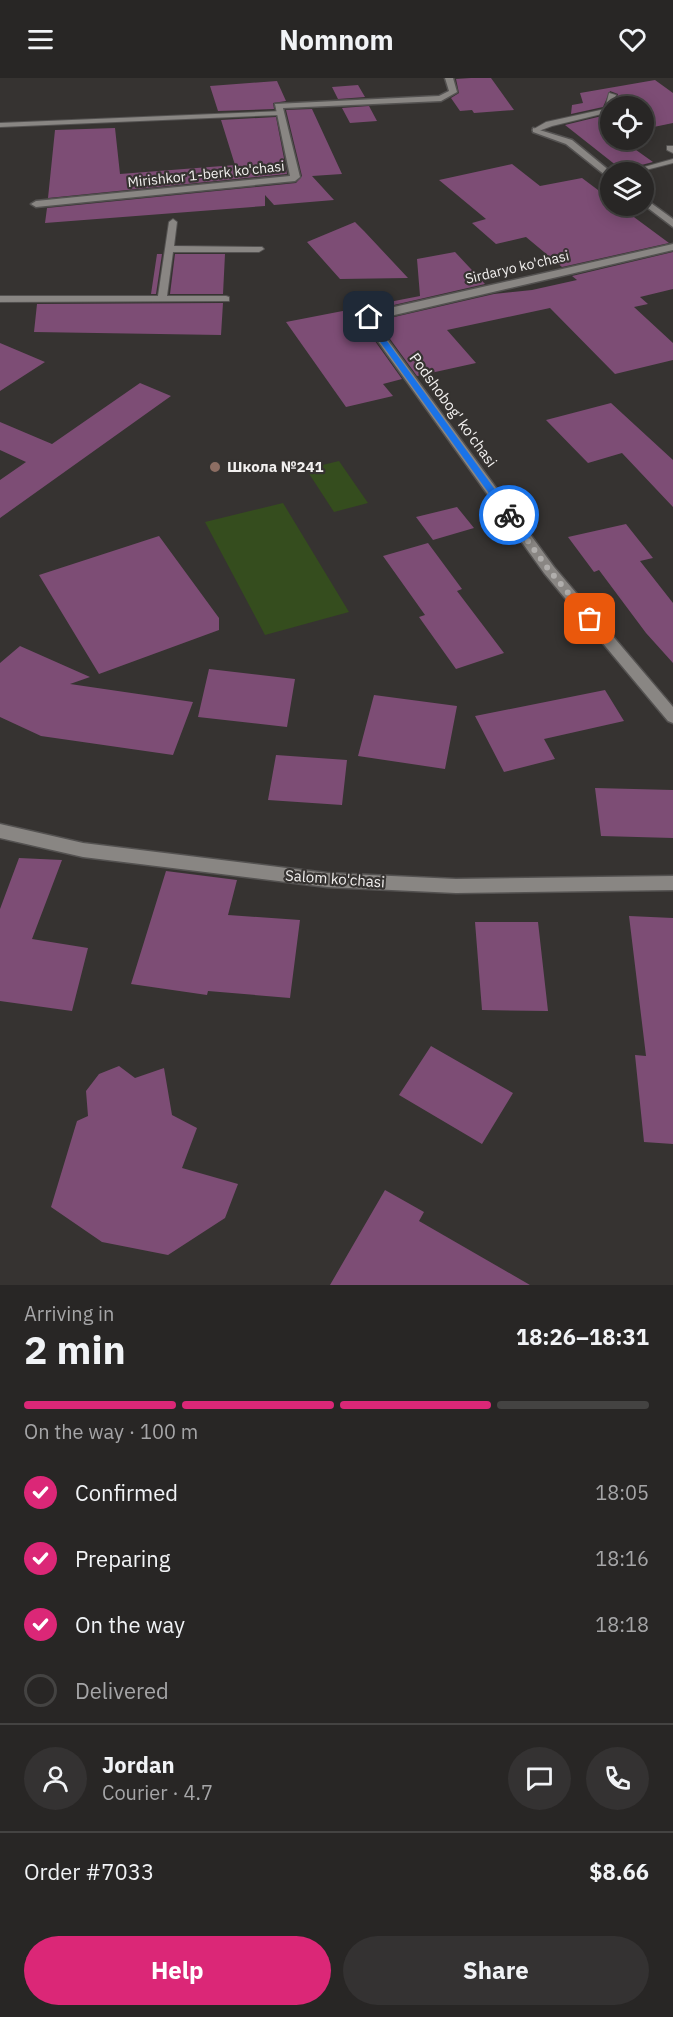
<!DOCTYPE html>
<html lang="en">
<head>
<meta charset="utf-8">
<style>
  :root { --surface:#282625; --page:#343232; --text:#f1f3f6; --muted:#a5a5a7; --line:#444342; --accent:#db2777 }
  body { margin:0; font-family:"IBM Plex Sans",sans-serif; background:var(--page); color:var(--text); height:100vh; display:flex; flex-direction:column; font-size:22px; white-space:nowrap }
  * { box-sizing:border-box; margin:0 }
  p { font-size:20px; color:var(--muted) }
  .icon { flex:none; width:33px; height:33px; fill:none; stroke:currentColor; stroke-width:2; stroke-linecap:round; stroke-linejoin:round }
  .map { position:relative; height:1207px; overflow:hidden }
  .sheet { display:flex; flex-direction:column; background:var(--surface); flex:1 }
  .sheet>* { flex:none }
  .tools { position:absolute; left:600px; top:18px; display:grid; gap:12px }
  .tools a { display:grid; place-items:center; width:54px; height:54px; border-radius:50%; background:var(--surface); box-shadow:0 3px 15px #0003,0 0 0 2px var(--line); font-size:30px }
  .pin { position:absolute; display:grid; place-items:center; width:51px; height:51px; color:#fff; margin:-26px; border-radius:12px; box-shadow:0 3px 9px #0006 }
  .courier { position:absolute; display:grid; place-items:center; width:60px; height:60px; margin:-30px; border:4px solid #1a73e8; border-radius:50%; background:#fff; color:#222; box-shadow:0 2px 8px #0007 }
  .headline em { font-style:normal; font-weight:700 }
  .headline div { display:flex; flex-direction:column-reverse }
  .headline { display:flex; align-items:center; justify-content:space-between; height:102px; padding:0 24px }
  h1 { font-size:39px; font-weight:700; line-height:45px }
  .bar { display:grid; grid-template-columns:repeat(4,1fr); gap:9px 6px; align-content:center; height:72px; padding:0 24px }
  .bar i { height:8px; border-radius:4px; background:var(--line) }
  .bar .selected { background:var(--accent) }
  .bar p { grid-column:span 4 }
  .line { display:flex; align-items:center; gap:15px; padding:0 24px; border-top:2px solid var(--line) }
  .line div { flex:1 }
  .round { display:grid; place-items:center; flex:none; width:63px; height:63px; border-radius:32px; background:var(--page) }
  ol { padding:0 24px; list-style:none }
  li { display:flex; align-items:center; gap:18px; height:66px }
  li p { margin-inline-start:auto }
  li .icon { padding:6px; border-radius:50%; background:var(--accent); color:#fff; stroke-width:4 }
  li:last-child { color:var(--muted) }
  li i { width:33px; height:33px; border:3px solid var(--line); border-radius:50% }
  .action { display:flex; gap:12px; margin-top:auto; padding:12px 24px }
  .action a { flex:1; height:69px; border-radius:36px; background:var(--accent); color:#fff; font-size:24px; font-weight:700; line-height:69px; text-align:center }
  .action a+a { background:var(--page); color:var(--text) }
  header { display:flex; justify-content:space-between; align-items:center; height:78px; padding:0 24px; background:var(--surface); font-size:27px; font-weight:700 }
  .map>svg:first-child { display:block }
  .green { fill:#354d1e }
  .building { fill:#7d4d75 }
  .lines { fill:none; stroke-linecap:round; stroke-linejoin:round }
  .service-casing { stroke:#545251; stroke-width:2 }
  .minor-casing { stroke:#545251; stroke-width:3 }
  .tertiary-casing { stroke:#545251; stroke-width:3 }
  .service { fill:#898683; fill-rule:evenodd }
  .minor { fill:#898683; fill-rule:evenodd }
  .tertiary { fill:#898683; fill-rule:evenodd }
  .route { fill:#1a73e8 }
  .done { stroke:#b0aeac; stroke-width:6; stroke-dasharray:0 10.8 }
  .education-dot { fill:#8d6e63; stroke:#363331; stroke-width:2 }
  .labels { text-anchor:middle; stroke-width:4.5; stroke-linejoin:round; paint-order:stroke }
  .far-street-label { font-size:14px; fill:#f2f0ef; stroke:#363331 }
  .street-label { font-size:15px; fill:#f2f0ef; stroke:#363331 }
  .poi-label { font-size:15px; font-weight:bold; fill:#f2f0ef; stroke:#363331; text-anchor:start }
</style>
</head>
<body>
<header><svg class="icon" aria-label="menu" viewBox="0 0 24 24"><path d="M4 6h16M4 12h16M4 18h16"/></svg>Nomnom<svg class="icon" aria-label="heart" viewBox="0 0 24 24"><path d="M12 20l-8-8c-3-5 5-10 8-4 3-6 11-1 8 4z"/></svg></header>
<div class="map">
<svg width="673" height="1207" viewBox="0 0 673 1207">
  <rect width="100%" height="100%" fill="#363331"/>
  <path class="green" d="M339,383L368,425L334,434L306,391Z
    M283,425L349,534L265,557L205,444Z"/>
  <path class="building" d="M471,0H491L514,32L474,35L472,32L460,33L451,20L459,15L456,1Z
    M655,2L673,15V45L644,51V28H614L618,16L610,13L603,29L571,36L572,27L583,25L580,15Z
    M277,3L286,23L273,25L274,31L218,33L210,8Z
    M358,7L365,19L338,21L332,9Z
    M369,28L377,43L350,45L342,30Z
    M312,31L342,96L312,98L334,122L274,127L265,117V128L45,145L47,130L296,105L302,98L286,32Z
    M610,36V62H622L653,84L622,92L565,47Z
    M276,39L287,96L48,120L55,52L115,50L120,96L235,87L221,42Z
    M512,86L540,108L582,100L610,121V128H619L669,165L562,189L526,159L496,166L472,145L486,141L439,102Z
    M355,144L364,153L408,200L340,201L307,164Z
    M455,174L485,206L372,232L361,239L360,242L402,301L383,306L393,318L346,329L286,244L420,218L417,181Z
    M673,174V211L640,219L648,226L634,229L673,265V282L615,296L550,230L447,252L476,285L417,298L377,243L494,216L532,212L577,202L572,198Z
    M157,176H162L156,216H151Z
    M175,176H225L223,216H170Z
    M223,225L221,257L34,254L37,226Z
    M0,265L45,284L0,313Z
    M140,305L171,318L0,440V402L26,384L0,372V344L52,366Z
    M611,325L673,382V429L622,375L588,385L546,342Z
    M457,429L474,450L433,462L416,439Z
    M626,446L653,480L640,483L673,525V585L646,555L599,492L594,494L568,459Z
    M159,458L219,540V552L99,596L39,497Z
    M428,465L462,511L457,513L504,575L456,591L419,539L425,537L383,478Z
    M20,568L90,599L70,606L193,624L173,677L41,658L0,639V585Z
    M209,591L295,601L287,649L198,639Z
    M605,612L624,643L544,661L555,681L504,694L475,638Z
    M374,617L457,628L445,691L358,678Z
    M276,677L347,682L342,727L268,722Z
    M595,710L673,712V760L601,758Z
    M19,780L62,782L32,861L88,870L72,933L0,923V831Z
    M166,793L237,802L228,837L300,842L290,920L208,913L207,917L131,906Z
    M629,838L673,840V1066L644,1064L635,977L646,978Z
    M475,844H538L548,933L482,932Z
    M431,968L513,1015L482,1066L399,1017Z
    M119,988L135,1000L164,990L172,1037L197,1050L182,1090L238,1106L225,1140L168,1177L102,1164L51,1129L77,1043L88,1038L86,1013L99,996Z
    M385,1112L424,1134L419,1143L530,1207H330Z"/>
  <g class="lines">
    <defs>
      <path id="service" d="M609,15L616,17L610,34L552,48L536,54L532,52L546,44L605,31Z
        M283,33L284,35L280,37L0,49V45Z
        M667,68H673V75L667,72Z
        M673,81V85L638,94H626Z
        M173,141L177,144L174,168L262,169L264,171L259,174H173L167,218H226L229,219V223L0,224V218H158L169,144Z"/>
      <path id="minor" d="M445,0H453L457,14L441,23L283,30L300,99L295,103L36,129L31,126L36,123L290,98L275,26L439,18L449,13Z
        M533,50L572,62L611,94L610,101L566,66L533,54Z
        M644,120L673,141V149L644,127Z
        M673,166V172L373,242L554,489L673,629V645L668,643L544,495L362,241L372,234Z"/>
      <path id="tertiary" d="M0,746L83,765L327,795L456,801L673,798V812L456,815L327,809L83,779L0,760Z"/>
    </defs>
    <use href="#service" class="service-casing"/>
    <use href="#minor" class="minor-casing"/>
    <use href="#tertiary" class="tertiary-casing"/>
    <use href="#service" class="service"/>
    <use href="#minor" class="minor"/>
    <use href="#tertiary" class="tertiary"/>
  </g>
  <path class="route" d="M366,238H371V241L512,435V439H506L365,243Z"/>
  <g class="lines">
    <path class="done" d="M509,437L549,492L590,541"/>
  </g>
  <circle class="education-dot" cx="215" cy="389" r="6"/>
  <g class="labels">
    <g class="far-street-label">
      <text transform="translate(206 96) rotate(-6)" y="5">Mirishkor 1-berk ko'chasi</text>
      <text transform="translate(517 189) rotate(-13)" y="5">Sirdaryo ko'chasi</text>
    </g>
    <g class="street-label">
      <text transform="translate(453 332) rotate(54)" y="5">Podshobog' ko'chasi</text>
      <text transform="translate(335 801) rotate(4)" y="5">Salom ko'chasi</text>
    </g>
    <g class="poi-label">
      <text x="227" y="394">Школа №241</text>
    </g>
  </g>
</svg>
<div class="tools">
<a><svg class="icon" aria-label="locate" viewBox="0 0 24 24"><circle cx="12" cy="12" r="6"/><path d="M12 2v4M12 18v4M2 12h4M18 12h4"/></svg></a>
<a><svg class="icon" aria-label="layers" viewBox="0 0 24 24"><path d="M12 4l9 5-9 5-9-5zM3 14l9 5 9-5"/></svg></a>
</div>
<div class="pin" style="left:590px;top:541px;background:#ea580c"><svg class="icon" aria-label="bag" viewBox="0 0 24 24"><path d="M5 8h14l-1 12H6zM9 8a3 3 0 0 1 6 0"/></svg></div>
<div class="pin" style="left:369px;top:239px;background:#1f2937"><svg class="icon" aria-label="home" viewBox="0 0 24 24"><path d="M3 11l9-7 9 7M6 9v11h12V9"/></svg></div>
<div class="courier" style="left:509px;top:437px"><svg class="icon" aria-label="bike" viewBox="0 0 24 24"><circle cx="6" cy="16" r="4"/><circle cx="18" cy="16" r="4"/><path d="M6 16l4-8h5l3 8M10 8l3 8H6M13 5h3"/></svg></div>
</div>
<section class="sheet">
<div class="headline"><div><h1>2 min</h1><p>Arriving in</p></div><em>18:26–18:31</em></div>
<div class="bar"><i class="selected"></i><i class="selected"></i><i class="selected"></i><i></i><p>On the way · 100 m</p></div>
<ol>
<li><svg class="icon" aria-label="check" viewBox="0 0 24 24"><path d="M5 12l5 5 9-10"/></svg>Confirmed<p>18:05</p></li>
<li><svg class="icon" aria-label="check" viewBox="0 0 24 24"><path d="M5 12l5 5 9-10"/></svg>Preparing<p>18:16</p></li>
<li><svg class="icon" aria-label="check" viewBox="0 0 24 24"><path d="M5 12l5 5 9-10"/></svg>On the way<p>18:18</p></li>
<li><i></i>Delivered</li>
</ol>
<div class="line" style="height:108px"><a class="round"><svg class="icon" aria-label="person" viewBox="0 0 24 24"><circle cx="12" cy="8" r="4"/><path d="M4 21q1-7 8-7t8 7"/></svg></a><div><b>Jordan</b><p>Courier · 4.7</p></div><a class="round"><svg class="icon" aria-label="chat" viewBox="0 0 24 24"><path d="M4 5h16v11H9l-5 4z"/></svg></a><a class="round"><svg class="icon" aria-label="phone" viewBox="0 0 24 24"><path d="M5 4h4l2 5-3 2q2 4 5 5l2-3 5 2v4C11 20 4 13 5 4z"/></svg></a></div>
<div class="line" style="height:78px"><div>Order #7033</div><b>$8.66</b></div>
<div class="action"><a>Help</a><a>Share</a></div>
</section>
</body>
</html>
